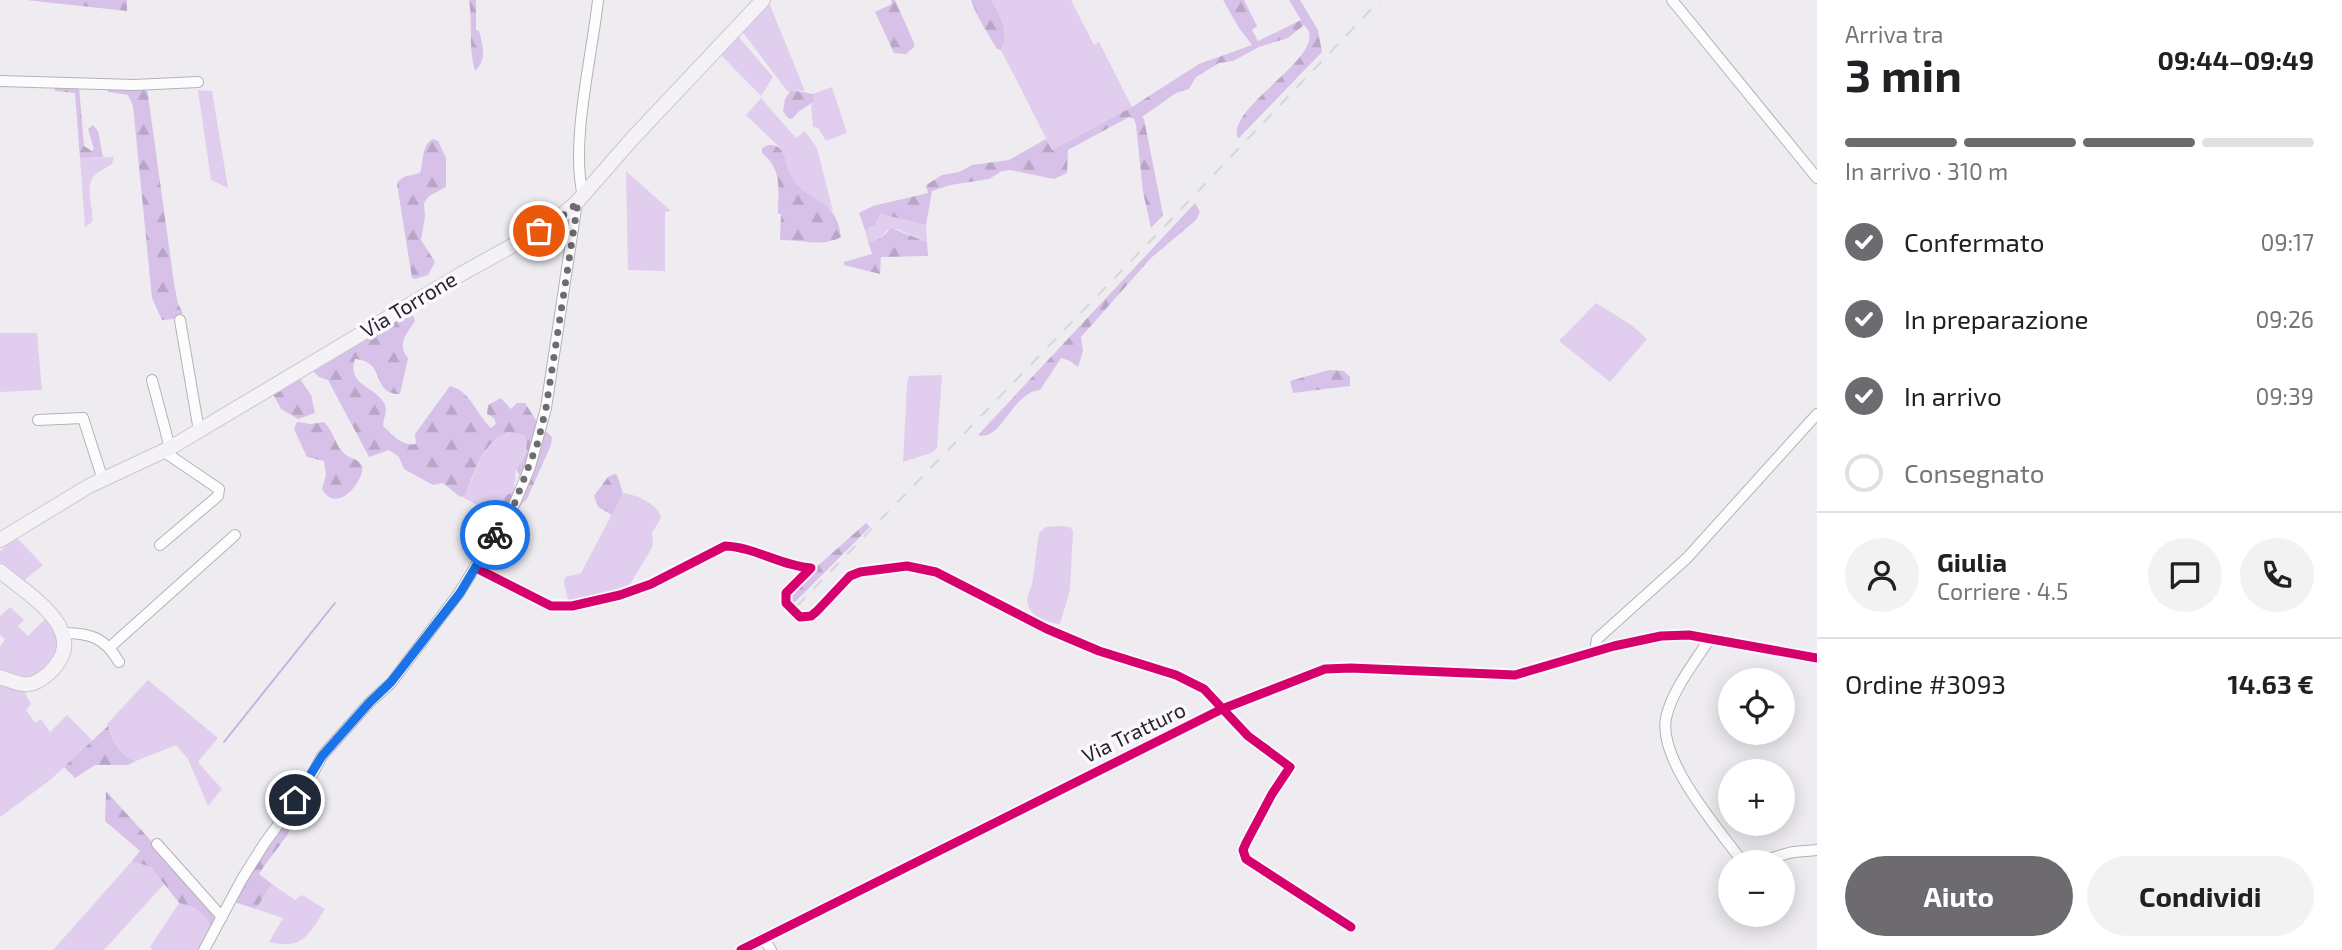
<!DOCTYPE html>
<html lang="it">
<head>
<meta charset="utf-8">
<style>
  :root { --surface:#fff; --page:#f2f2f2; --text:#202124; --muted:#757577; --line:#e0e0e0; --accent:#6d6b6f }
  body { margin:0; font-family:"Exo 2",sans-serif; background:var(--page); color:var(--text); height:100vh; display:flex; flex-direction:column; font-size:26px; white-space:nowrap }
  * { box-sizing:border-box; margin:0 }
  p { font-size:23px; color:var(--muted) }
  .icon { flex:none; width:38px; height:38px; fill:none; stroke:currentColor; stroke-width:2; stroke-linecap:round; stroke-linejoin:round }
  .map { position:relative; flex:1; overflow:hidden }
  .details { display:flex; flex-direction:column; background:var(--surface); width:525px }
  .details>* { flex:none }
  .controls { position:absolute; left:1718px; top:668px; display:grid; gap:14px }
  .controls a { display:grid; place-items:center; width:77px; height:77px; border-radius:50%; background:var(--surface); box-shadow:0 4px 18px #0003; font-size:35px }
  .pin { position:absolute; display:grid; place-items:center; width:60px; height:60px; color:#fff; margin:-30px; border:4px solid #fff; border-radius:50%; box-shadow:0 2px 7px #0007 }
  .courier { position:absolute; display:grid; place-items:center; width:70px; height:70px; margin:-35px; border:5px solid #1a73e8; border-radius:50%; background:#fff; color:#222; box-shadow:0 2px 9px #0007 }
  .headline em { font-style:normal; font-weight:700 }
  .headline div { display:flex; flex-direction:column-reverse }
  .headline { display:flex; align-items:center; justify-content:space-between; height:119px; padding:0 28px }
  h1 { font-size:46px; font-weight:700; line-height:52px }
  .bar { display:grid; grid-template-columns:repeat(4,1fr); gap:10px 7px; align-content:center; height:84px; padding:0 28px }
  .bar i { height:9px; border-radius:5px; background:var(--line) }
  .bar .on { background:var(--accent) }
  .bar p { grid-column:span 4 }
  .line { display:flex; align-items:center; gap:18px; padding:0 28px; border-top:2px solid var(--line) }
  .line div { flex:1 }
  .round { display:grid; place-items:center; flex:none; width:74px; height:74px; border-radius:37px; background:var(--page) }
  ol { padding:0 28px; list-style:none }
  li { display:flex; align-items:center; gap:21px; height:77px }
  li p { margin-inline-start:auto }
  li .icon { padding:7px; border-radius:50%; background:var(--accent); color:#fff; stroke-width:4 }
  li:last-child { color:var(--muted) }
  li i { width:38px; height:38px; border:4px solid var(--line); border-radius:50% }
  .cta { display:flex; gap:14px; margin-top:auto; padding:14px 28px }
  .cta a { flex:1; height:80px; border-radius:42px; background:var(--accent); color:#fff; font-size:28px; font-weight:700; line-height:80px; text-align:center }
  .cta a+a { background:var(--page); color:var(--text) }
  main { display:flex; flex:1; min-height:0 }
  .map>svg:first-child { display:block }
  .green { fill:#e1ceef }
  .forest { fill:url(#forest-firs) }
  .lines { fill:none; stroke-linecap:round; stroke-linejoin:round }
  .stream { stroke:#ccb0e0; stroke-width:2 }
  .minor-casing { stroke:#b5b2b7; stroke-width:12 }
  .major-casing { stroke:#cac8cb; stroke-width:16 }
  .minor { stroke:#fdfcfd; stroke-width:10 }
  .major { stroke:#f5f2f7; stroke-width:14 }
  .rail { stroke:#d6d5d7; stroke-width:2; stroke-dasharray:12 12; stroke-linecap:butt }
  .cycleway-casing { stroke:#fbf7fe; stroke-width:13 }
  .cycleway { stroke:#d6006c; stroke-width:9 }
  .done { stroke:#6d6b6f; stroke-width:7; stroke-dasharray:0 12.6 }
  .route { stroke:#1a73e8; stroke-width:9 }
  .labels { text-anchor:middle; stroke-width:7; stroke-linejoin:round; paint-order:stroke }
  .street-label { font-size:21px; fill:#272529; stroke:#fbf7fe }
</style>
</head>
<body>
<main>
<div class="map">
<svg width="1817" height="950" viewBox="0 0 1817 950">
  <defs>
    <pattern id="forest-firs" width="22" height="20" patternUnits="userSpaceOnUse" patternTransform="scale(1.75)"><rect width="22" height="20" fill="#d7c1e8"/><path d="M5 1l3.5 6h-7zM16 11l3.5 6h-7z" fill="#b9a6c7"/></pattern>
  </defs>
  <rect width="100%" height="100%" fill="#efecf1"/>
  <path class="green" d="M991,0H1071L1094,45L1099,42L1132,107L1052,150L1001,50C1010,32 1001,16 991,0Z
    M769,3L805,91L792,90L788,92L741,30Z
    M737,35L773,77L761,96L720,54Z
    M832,87L847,133L826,141L818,128L813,127L811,105L815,101L813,94Z
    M198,90L212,91L228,188L211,180Z
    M761,98L796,138L805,131L817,148L833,211L801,191L791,178L781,149L746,115Z
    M114,157L112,164C106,168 97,172 93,177C85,188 94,209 92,222L85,227L80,158Z
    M626,171L671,211L665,212V271L628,270Z
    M879,214L926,225L927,242L897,229L887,230L880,239L868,242L865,230L872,227Z
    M1596,303L1633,326L1647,339L1610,382L1559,341Z
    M0,333H37L42,390L0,392Z
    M942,375L937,448L931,453L903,462L907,384L909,376Z
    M508,432L526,435L527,440L524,458L516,468L514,492L502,518L462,497L465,496C475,473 483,441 508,432Z
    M623,493C637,495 658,503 661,518L652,533L653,546L626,591L569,604L564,583L565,577L581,573Z
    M1059,526L1070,527L1073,531L1070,590L1060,624C1048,623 1032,618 1028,605C1025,598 1030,591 1032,584C1035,567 1036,550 1039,533L1046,527Z
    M16,537L43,565L21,583L0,562V551Z
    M10,607L24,620L18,626L28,636L46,618L63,644L37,679L0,676V647L5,639L0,635V616Z
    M148,680L218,738L198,762L222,789L208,806L188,759L176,745L136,761C121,756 111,739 107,724Z
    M0,684L25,693L31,704L26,710L35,723L41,719L50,732L67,715L93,741L49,781L0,817Z
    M135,860L151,867L165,883L104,950H53L132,861Z
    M272,884L295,900L302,895L325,909C309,935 303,950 269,942L283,918L256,909Z
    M179,903C197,907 208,914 212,932L201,950H153L150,947Z"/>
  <path class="forest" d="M26,0H127V11Z
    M469,0H476V30L479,31C483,46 487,60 475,71C468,48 473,24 469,0Z
    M891,0H895L914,43V47L906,54L894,53L875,12L892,4Z
    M971,0H991C1001,16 1010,32 1001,50L997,49C988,33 977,18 971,0Z
    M1223,0H1244L1257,26L1252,30L1258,41L1301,20L1289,0H1300L1318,30L1322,52L1238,139C1224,106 1335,53 1304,25L1288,38L1259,47L1233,61L1219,63L1196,77L1189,89L1176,93L1142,117L1144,119L1163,215L1151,228L1143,192L1136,125L1134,119L1129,117L1068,150L1067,173L1054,179L1010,170L1002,171L989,179L950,185L932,191L926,225L880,214L875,225L865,230L859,213L873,206L928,193L926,185L942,175L959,172L972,165L1009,160L1046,139L1052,150L1132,107L1199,64L1252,45L1239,28Z
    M55,85L79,87L84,146L92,151L94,149L88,129L93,125L98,131L103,157L80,158L75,93L55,91Z
    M107,87L147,88L174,283L178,304L183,313L173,319L162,320L152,298L133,106L128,95L108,92Z
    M791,90L813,94L815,101L798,112L792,119L788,118L783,111L785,99Z
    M433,139L438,141L446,158V187L429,196L424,203L425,216L421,240L435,262L428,275L415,279L412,278L397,184C401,175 410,176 420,173C424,162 421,145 433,139Z
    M768,145C782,144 784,154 787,166C798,206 836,190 841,237C821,248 801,239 780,240L781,214L778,213C778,188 783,171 762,153V148Z
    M1195,203L1200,212L1196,220L1151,258L1081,337L1083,351L1078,367L1070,361L1061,358L1040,390C1012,392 1001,443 978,435Z
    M891,228L927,242L928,256L881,257L880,274L844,265V262L872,254L868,242L880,239Z
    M411,310L415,321C407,333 396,345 408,358L400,394C370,394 388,362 355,359C345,388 383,387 386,409C386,415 383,420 383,426C392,435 403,447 416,444L415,434L450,386C471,391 476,414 491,428L496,424L494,418L487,414L488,405L501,398L511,409L517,403H525L539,425L552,437L551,445L527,499L514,512L503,513L500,505L506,495L514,492L528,478L519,475L516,468C525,460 529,447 525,435L508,432C483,441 474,473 465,496L460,497L443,483L433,485L404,469L399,457L389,450L369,457L328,380L319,377L311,369Z
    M1329,370L1344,371L1350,377V386L1293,393L1290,381Z
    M300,379L311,395L315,413L298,419L281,409L273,394Z
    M297,422L311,424L324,422C334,431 335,446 345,454C350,459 360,459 362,466C366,477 338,517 322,489L326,475L324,461L307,457L294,429Z
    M614,474L617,475L623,493L612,515L598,507L594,496L608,477Z
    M866,523L870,527L791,606L786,594Z
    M108,726C111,740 122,757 136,761L128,765H95L75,778L64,767Z
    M106,791L220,917L212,932C208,914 197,907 179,903L151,867L132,861L140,851L105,821Z
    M303,795L306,798C295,830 277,847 259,874L272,884L256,909L231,901Z"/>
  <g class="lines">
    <path class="stream" d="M224,742L335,603"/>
    <defs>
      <path id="minor" d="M1672,0L1817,178
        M0,81L134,85L198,82
        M583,196C570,142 592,57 598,0
        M180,320L199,431
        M152,380L170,448
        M38,420L83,418L103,480
        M160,545L218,496L219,489L163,451
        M476,568L551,606H572L620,595L651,584L725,546C755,547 781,566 811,568L786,593V603L800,617L811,616L817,611L850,576L860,572L907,566L936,572L1047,629L1099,651L1176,675L1204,689L1248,736L1290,767L1272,794L1246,843L1243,850L1246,859L1351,927
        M64,633C91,633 105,638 119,662
        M1710,638C1695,662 1672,690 1666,718C1658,759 1715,825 1739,857C1757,868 1775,855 1794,852C1802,851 1809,851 1817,850
        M110,647L235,535
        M1595,651L1597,639L1687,558L1817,414
        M157,844L222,917
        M763,938L771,950
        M204,950L242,879L264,844L305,788L322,756L369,703L391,683L459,593L514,505L530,467L546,408L577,202
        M741,950L1222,709L1325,669L1351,668L1515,675L1614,646L1661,636L1689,635L1817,658"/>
      <path id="major" d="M0,540L89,486L170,448L463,273L553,223L577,202L632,139L763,0
        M0,571C30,596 93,632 49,673C30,690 22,685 0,677"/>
    </defs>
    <use href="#minor" class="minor-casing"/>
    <use href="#major" class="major-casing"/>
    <use href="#minor" class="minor"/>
    <use href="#major" class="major"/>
    <path class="rail" d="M797,606L1164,227L1380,0"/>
    <defs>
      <path id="cycleway" d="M476,568L551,606H572L620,595L651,584L725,546C755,547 781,566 811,568L786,593V603L800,617L811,616L817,611L850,576L860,572L907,566L936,572L1047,629L1099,651L1176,675L1204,689L1248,736L1290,767L1272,794L1246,843L1243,850L1246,859L1351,927
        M741,950L1222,709L1325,669L1351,668L1515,675L1614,646L1661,636L1689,635L1817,658"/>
    </defs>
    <use href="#cycleway" class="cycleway-casing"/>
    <use href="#cycleway" class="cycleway"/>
  </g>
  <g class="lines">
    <path class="done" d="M495,535L514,505L538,442L546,408L578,202L565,214L539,231"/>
    <path class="route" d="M295,800L322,756L369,703L391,682L460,593L495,535"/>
  </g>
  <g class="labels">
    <g class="street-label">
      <text transform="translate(409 305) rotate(-31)" y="7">Via Torrone</text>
      <text transform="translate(1134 733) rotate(-26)" y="7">Via Tratturo</text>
    </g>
  </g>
</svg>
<div class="controls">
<a><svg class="icon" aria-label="locate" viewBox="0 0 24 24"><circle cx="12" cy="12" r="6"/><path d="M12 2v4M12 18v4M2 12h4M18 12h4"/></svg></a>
<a>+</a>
<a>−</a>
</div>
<div class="pin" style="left:539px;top:231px;background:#ea580c"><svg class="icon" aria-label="bag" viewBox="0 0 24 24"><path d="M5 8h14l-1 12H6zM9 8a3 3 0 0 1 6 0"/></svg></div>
<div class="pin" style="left:295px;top:800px;background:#1f2937"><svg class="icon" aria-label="home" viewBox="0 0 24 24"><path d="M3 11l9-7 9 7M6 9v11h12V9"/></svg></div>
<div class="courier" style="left:495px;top:535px"><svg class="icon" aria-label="bike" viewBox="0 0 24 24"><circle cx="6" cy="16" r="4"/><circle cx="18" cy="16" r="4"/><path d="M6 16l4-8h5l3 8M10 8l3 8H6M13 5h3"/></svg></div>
</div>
<section class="details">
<div class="headline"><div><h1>3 min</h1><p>Arriva tra</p></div><em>09:44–09:49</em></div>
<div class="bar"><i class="on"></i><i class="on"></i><i class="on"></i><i></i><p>In arrivo · 310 m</p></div>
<ol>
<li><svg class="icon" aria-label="check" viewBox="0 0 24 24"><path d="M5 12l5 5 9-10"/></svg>Confermato<p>09:17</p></li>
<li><svg class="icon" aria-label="check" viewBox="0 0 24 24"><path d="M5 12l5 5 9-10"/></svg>In preparazione<p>09:26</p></li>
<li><svg class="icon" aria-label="check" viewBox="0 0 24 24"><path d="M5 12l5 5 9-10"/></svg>In arrivo<p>09:39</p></li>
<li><i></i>Consegnato</li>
</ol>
<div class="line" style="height:126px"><a class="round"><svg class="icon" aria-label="person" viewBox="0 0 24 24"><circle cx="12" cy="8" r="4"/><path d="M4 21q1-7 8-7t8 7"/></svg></a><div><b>Giulia</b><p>Corriere · 4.5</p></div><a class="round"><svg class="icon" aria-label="chat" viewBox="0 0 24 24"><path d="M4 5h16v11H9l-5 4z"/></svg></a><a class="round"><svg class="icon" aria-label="phone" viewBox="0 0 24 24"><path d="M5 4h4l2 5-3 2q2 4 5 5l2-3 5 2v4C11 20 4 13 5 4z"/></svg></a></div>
<div class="line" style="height:91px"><div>Ordine #3093</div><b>14.63 €</b></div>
<div class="cta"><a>Aiuto</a><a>Condividi</a></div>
</section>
</main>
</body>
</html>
